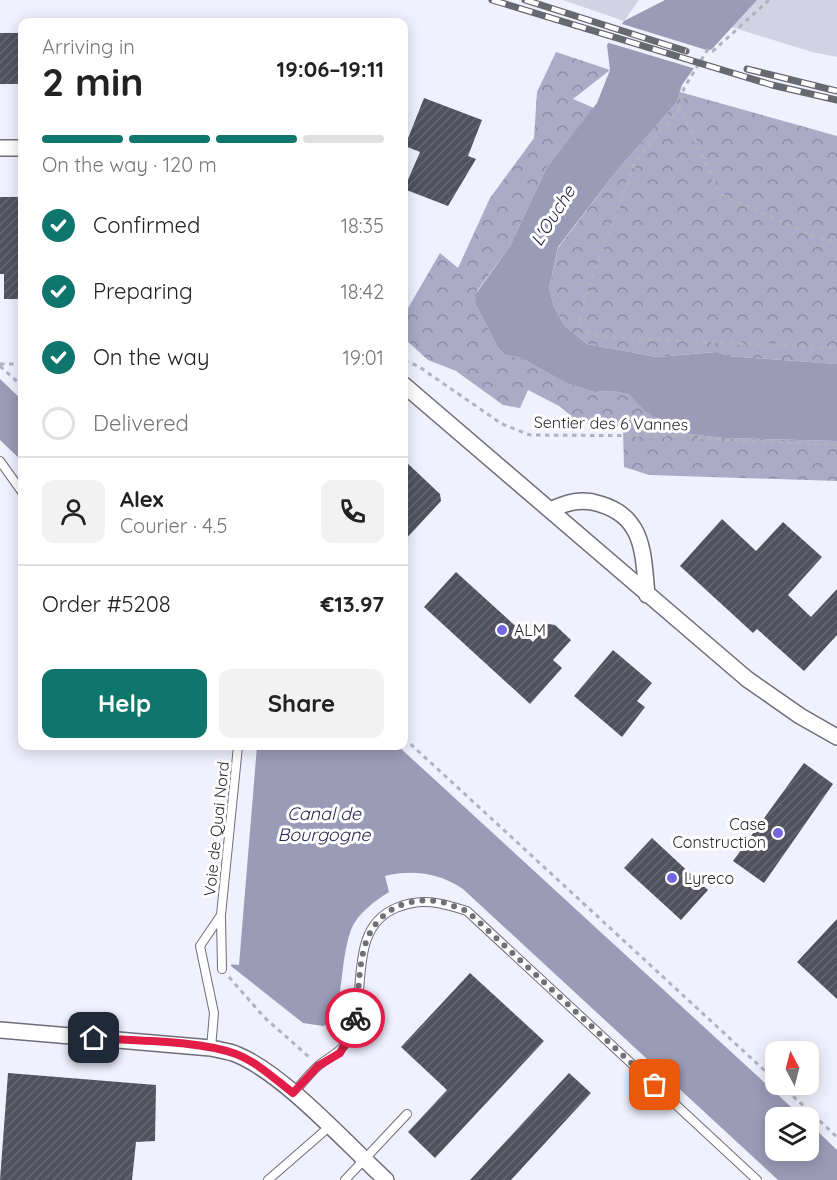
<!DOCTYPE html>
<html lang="en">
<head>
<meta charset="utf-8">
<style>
  :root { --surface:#fff; --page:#f2f2f2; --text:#222; --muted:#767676; --line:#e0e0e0; --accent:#0f766e }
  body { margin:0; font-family:Quicksand,sans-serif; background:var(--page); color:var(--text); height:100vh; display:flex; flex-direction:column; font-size:22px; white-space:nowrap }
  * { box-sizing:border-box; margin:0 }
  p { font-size:20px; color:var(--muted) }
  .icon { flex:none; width:33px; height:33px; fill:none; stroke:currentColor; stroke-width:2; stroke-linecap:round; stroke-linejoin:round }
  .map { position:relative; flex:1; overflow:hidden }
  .details { position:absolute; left:18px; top:18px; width:390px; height:732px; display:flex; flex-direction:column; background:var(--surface); border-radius:12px; box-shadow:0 3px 15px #0003 }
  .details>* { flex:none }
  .needle { width:39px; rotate:353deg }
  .buttons { position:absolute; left:765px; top:1041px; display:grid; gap:12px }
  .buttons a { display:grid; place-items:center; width:54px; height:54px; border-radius:12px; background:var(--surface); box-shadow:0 3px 15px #0003; font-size:30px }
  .pin { position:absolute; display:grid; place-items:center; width:51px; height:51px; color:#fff; margin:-26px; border-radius:12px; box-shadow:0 3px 9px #0006 }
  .courier { position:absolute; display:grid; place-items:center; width:60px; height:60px; margin:-30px; border:4px solid #e11d48; border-radius:50%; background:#fff; color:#222; box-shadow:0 2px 8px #0007 }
  .headline em { font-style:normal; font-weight:800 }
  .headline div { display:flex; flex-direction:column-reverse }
  .headline { display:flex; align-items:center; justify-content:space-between; height:102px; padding:0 24px }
  h1 { font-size:39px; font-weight:800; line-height:45px }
  .bar { display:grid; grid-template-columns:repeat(4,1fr); gap:9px 6px; align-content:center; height:72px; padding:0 24px }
  .bar i { height:8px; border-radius:4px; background:var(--line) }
  .bar .current { background:var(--accent) }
  .bar p { grid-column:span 4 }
  .line { display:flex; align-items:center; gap:15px; padding:0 24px; border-top:2px solid var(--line) }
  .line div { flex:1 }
  .round { display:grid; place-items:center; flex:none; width:63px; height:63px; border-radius:12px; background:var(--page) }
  ol { padding:0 24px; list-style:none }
  li { display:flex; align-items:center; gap:18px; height:66px }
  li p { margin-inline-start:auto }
  li .icon { padding:6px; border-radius:50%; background:var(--accent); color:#fff; stroke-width:4 }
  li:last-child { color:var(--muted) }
  li i { width:33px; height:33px; border:3px solid var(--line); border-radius:50% }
  .cta { display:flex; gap:12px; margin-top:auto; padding:12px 24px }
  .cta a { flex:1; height:69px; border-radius:12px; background:var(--accent); color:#fff; font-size:24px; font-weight:800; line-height:69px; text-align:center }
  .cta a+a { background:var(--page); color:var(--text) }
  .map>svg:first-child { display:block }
  .grass { fill:#d1d2e4 }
  .forest { fill:url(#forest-crowns) }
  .water { fill:#9b9bb7 }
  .pier { fill:#f0f0fe }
  .building { fill:url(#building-hatch) }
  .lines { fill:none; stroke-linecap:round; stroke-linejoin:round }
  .service-casing { stroke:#6e6e7a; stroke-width:10 }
  .minor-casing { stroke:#6e6e7a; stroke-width:18 }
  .path { stroke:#b2b2be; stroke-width:3; stroke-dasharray:4.5 4.5; stroke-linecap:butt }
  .service { stroke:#fff; stroke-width:8 }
  .minor { stroke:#fff; stroke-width:15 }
  .rail-casing { stroke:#686870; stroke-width:7 }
  .rail { stroke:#fff; stroke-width:4.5; stroke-dasharray:14; stroke-linecap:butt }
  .done { stroke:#6f6f77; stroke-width:6; stroke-dasharray:0 10.8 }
  .route { stroke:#e11d48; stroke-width:8 }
  .poi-dot { fill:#7565df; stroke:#fff; stroke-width:2 }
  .labels { text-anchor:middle; stroke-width:6; stroke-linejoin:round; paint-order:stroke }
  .street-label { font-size:16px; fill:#2a2a2f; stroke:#fff }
  .poi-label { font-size:16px; fill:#2a2a2f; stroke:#fff; text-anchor:start }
  .water-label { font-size:18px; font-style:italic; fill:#29264d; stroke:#fff }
</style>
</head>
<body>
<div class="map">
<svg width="837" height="1180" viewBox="0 0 837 1180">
  <defs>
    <pattern id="forest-crowns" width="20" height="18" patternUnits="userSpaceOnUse" patternTransform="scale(1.5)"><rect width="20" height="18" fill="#ababc8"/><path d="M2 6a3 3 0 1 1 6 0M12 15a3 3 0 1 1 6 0" fill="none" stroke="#8b8ba3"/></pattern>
    <pattern id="building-hatch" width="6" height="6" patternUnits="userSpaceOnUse" patternTransform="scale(1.5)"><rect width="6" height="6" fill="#52525e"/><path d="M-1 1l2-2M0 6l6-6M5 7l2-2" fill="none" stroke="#686872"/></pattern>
  </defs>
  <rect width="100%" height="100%" fill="#f0f0fe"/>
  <path class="grass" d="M563,0H639L624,21Z
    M757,0H837V57L812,52L731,27Z"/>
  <path class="forest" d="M556,52L610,70L573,99L594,108L547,167L510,246L477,291L476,305L498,348L505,355L519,357L566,383L594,392L614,391L630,395L688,434L723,438L837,441V481L649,475L624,467L623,428L580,423L559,406L528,390L520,408L503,405L456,371L428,360L406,340L404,315L440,253L458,268L490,198L534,138L537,92Z
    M680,92L837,136V364L728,356L715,352L657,357L587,344L564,325L554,307L549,288L558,248L615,173L677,102Z"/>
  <path class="water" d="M665,0H757L712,49L706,51L682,85L677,102L615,173L558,247L549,288L554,307L564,325L587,344L657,357L716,352L728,356L837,364V441L723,438L688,434L670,427L645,411L630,395L614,391L594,392L566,383L519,357L505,355L498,348L476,305L475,295L510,246L547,167L597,103L610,70L607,45L624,21Z
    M0,379L22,400V461L0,440Z
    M250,746H398L802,1117L776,1118V1150H808L809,1123L837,1150V1180H778L463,889C440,873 412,869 385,876L389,892C375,901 364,909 355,922C342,941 342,997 335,1022L323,1026L303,1023L231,966Z"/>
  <path class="pier" d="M619,23L713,52H709L696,69L606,42Z
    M247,746H257L239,965L228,964Z"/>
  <path class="building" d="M0,33H22V84H0Z
    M424,98L482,120L468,156L476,159L448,206L404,189L420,152L405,146Z
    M0,197H22V299H4V274H0Z
    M404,460L440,494L441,501L404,541Z
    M722,519L756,551L783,522L822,557L788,595L811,617L837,589V635L804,671L757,629L753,633L680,566Z
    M456,572L533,642L548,624L555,625L571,640L553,660L562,668L530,704L424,607Z
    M613,650L652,683L637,701L645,707L622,737L574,696Z
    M804,763L833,784L764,883L733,861Z
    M652,838L708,890L681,920L624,868Z
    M837,919V999L797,962Z
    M470,973L544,1041L435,1158L408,1132L447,1090L401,1047Z
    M8,1073L156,1085L155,1141L136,1142L132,1180H0Z
    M569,1073L591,1093L511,1180H470Z"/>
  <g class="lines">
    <defs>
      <path id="service" d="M0,461L22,492
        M221,917L222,969
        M211,1048L214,1013L200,946L221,915L238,746
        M293,1093C301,1085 309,1074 318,1066C333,1054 345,1051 352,1031C367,991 348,928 396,908C422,897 442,903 467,911L757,1180
        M268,1180L329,1127
        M345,1180L407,1114"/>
      <path id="minor" d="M0,148H22
        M404,385L747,679L800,716L837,737
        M551,510C567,502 582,498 600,504C645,517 643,555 647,595
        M0,1030L211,1048C219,1050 229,1051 238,1055C285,1075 347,1144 386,1180"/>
    </defs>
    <use href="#service" class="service-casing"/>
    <use href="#minor" class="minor-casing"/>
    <path class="path" d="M769,0L713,51L708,49L684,88L680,108L720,194L815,237L837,242
      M680,108L636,161L593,275L581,314L580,327L601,337L837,348
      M404,361L418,366L502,424L530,435L684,436L724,440L837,445
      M0,364H22
      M0,366L22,386
      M404,738L776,1081
      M229,977L264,1017L309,1057
      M780,1084L837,1137"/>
    <use href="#service" class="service"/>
    <use href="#minor" class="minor"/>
    <defs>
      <path id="rail" d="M492,0L772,85L837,100
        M525,0L686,51
        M747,69L837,91"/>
    </defs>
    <use href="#rail" class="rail-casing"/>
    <use href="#rail" class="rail"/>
  </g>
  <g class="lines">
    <path class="done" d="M355,1018C359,996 358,972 364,949C372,915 402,897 436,901C446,902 457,908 467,911L655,1085"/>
    <path class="route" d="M94,1038C135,1041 198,1040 236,1054C257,1062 276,1080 293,1093L318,1066L340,1053L352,1031L355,1018"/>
  </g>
  <g class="poi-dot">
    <circle cx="502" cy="630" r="6"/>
    <circle cx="778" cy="833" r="6"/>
    <circle cx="672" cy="878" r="6"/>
  </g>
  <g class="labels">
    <g class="street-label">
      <text transform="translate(611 423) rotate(1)" y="6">Sentier des 6 Vannes</text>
      <text transform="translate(216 829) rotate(-84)" y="6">Voie de Quai Nord</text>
    </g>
    <g class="poi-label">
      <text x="514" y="636">ALM</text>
      <text x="766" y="830" text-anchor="end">Case<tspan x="766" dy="18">Construction</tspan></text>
      <text x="684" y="884">Lyreco</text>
    </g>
    <g class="water-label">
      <text transform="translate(553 216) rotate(-58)" y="6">L'Ouche</text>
      <text x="324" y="820">Canal de<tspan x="324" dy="21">Bourgogne</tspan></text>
    </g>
  </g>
</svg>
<div class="buttons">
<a><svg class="needle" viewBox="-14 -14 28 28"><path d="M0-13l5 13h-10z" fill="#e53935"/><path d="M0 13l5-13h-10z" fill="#767676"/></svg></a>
<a><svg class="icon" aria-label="layers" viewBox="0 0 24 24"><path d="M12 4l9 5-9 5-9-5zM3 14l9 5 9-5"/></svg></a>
</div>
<div class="pin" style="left:655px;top:1085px;background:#ea580c"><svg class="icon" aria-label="bag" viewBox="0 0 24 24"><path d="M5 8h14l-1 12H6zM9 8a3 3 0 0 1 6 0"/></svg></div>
<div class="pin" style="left:94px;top:1038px;background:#1f2937"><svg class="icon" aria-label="home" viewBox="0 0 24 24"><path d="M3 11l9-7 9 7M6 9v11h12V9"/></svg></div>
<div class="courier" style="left:355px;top:1018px"><svg class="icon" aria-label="bike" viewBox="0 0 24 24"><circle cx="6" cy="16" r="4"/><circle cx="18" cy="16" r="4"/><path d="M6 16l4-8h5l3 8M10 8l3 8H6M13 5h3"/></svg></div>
<section class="details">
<div class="headline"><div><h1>2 min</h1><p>Arriving in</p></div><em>19:06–19:11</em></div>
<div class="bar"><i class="current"></i><i class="current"></i><i class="current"></i><i></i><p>On the way · 120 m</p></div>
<ol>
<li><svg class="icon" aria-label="check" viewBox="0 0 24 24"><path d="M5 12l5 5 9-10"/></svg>Confirmed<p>18:35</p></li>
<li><svg class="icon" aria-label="check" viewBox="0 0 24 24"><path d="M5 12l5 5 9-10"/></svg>Preparing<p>18:42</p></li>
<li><svg class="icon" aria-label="check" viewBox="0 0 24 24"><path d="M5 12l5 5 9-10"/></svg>On the way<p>19:01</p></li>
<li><i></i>Delivered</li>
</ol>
<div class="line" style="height:108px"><a class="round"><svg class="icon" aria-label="person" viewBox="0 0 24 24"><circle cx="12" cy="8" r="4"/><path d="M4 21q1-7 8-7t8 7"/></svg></a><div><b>Alex</b><p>Courier · 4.5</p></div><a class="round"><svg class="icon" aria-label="phone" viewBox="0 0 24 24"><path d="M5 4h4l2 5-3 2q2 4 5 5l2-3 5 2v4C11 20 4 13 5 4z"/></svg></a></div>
<div class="line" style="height:78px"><div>Order #5208</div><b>€13.97</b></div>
<div class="cta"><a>Help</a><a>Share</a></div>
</section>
</div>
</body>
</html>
